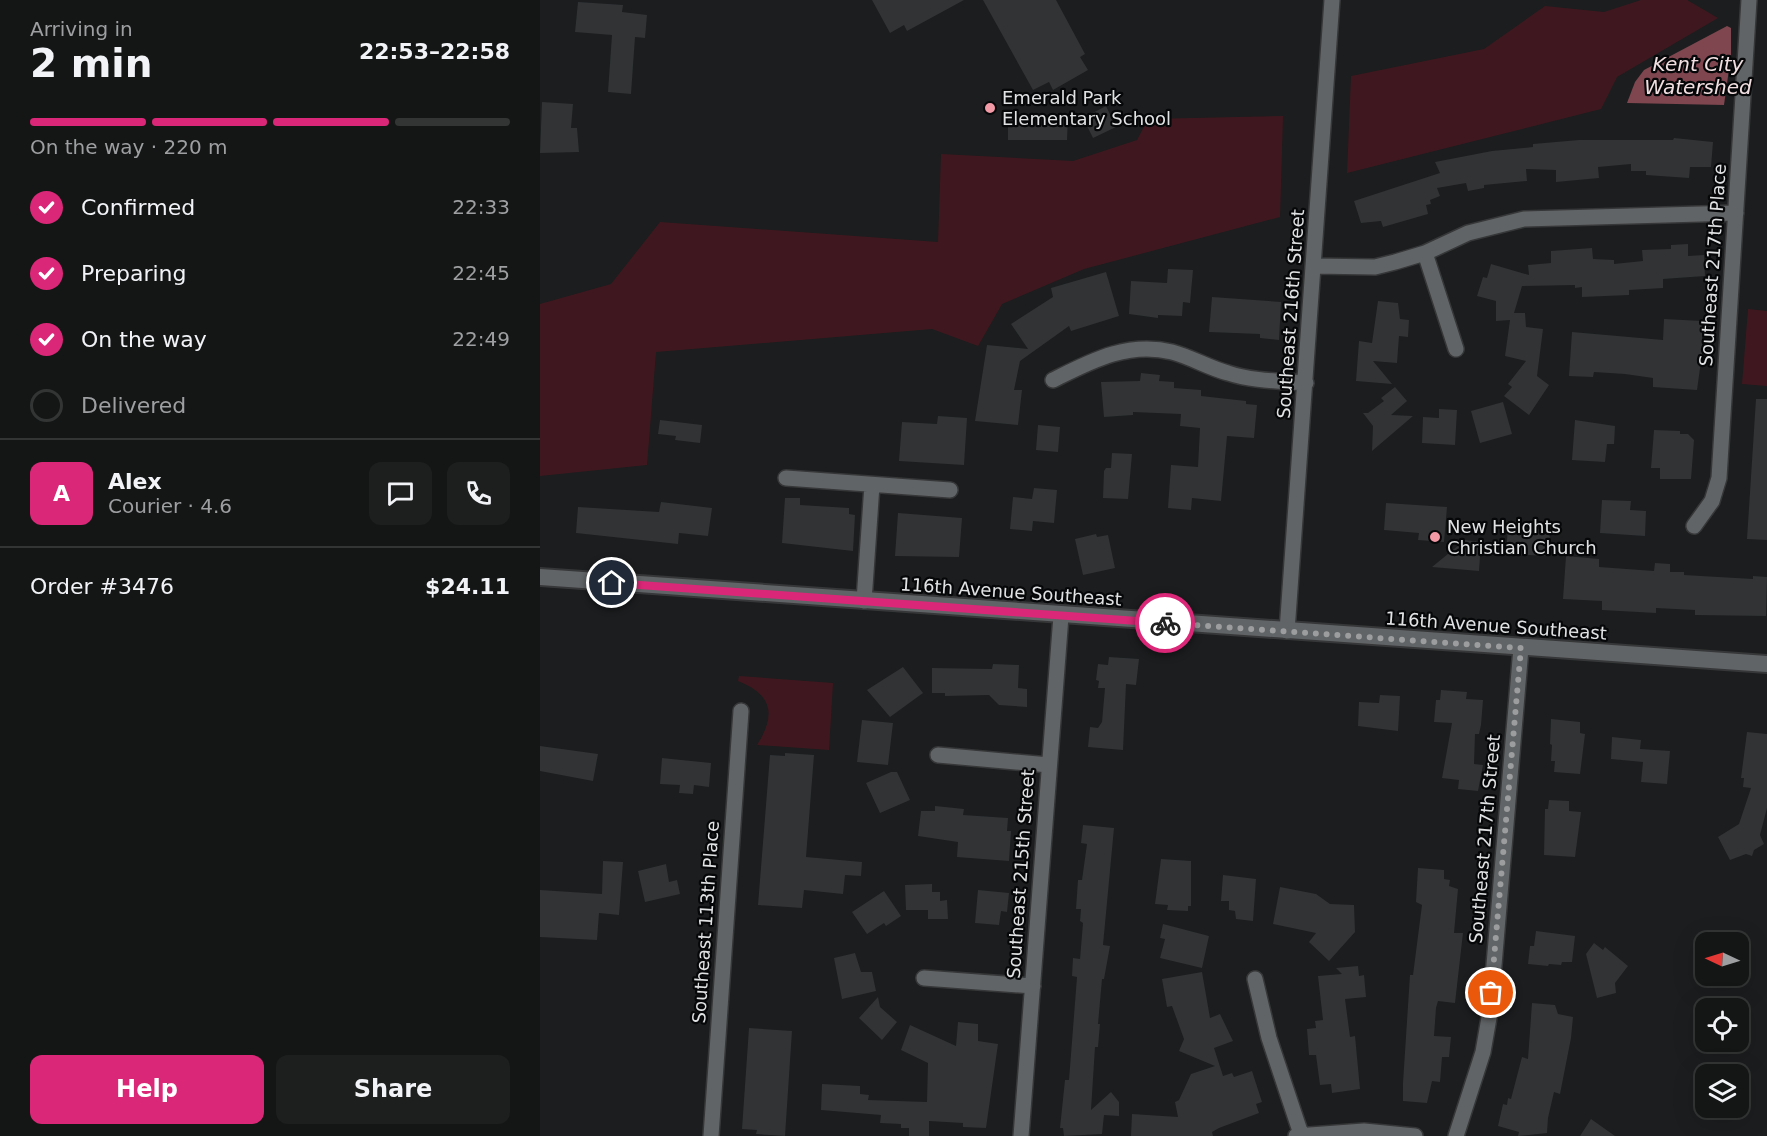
<!DOCTYPE html>
<html lang="en">
<head>
<meta charset="utf-8">
<style>
  :root { --surface:#141616; --page:#1d1f1f; --text:#f1f3f6; --muted:#9d9fa1; --line:#333535; --accent:#db2777 }
  body { margin:0; font-family:"DejaVu Sans",sans-serif; background:var(--page); color:var(--text); height:100vh; display:flex; flex-direction:column; font-size:22px; white-space:nowrap }
  * { box-sizing:border-box; margin:0 }
  p { font-size:20px; color:var(--muted) }
  .icon { flex:none; width:33px; height:33px; fill:none; stroke:currentColor; stroke-width:2; stroke-linecap:round; stroke-linejoin:round }
  .map { position:relative; flex:1; overflow:hidden }
  .sheet { display:flex; flex-direction:column; background:var(--surface); width:540px }
  .sheet>* { flex:none }
  .needle { width:39px; rotate:274deg }
  .controls { position:absolute; left:1155px; top:932px; display:grid; gap:12px }
  .controls a { display:grid; place-items:center; width:54px; height:54px; border-radius:12px; background:var(--surface); box-shadow:0 6px 24px #0002,0 0 0 2px var(--line); font-size:30px }
  .pin { position:absolute; display:grid; place-items:center; width:51px; height:51px; color:#fff; margin:-26px; border:3px solid #fff; border-radius:50%; box-shadow:0 2px 6px #0007 }
  .courier { position:absolute; display:grid; place-items:center; width:60px; height:60px; margin:-30px; border:4px solid #db2777; border-radius:50%; background:#fff; color:#222; box-shadow:0 2px 8px #0007 }
  .head em { font-style:normal; font-weight:600 }
  .head div { display:flex; flex-direction:column-reverse }
  .head { display:flex; align-items:center; justify-content:space-between; height:102px; padding:0 30px }
  h1 { font-size:39px; font-weight:600; line-height:45px }
  .bar { display:grid; grid-template-columns:repeat(4,1fr); gap:9px 6px; align-content:center; height:72px; padding:0 30px }
  .bar i { height:8px; border-radius:4px; background:var(--line) }
  .bar .selected { background:var(--accent) }
  .bar p { grid-column:span 4 }
  .line { display:flex; align-items:center; gap:15px; padding:0 30px; border-top:2px solid var(--line) }
  .line div { flex:1 }
  .round { display:grid; place-items:center; flex:none; width:63px; height:63px; border-radius:12px; background:var(--page) }
  ol { padding:0 30px; list-style:none }
  li { display:flex; align-items:center; gap:18px; height:66px }
  li p { margin-inline-start:auto }
  li .icon { padding:6px; border-radius:50%; background:var(--accent); color:#fff; stroke-width:4 }
  li:last-child { color:var(--muted) }
  li i { width:33px; height:33px; border:3px solid var(--line); border-radius:50% }
  .primary-button { display:flex; gap:12px; margin-top:auto; padding:12px 30px }
  .primary-button a { flex:1; height:69px; border-radius:12px; background:var(--accent); color:#fff; font-size:24px; font-weight:600; line-height:69px; text-align:center }
  .primary-button a+a { background:var(--page); color:var(--text) }
  main { display:flex; flex:1; min-height:0 }
  .map>svg:first-child { display:block }
  .green { fill:#3f181f }
  .water { fill:#7f464f }
  .building { fill:#313335 }
  .lines { fill:none; stroke-linecap:round; stroke-linejoin:round }
  .minor-casing { stroke:#363738; stroke-width:18 }
  .secondary-casing { stroke:#363738; stroke-width:20 }
  .minor { stroke:#616466; stroke-width:15 }
  .secondary { stroke:#616466; stroke-width:16 }
  .done { stroke:#9b9d9e; stroke-width:6; stroke-dasharray:0 10.8 }
  .route { stroke:#db2777; stroke-width:8 }
  .poi-dot { fill:#f39aa7; stroke:#060708; stroke-width:2 }
  .labels { text-anchor:middle; stroke-width:4.5; stroke-linejoin:round; paint-order:stroke }
  .poi-label { font-size:18px; fill:#e0e2e3; stroke:#060708; text-anchor:start }
  .street-label { font-size:18px; fill:#e0e2e3; stroke:#060708 }
  .water-label { font-size:20px; font-style:italic; fill:#f2dfe1; stroke:#060708 }
</style>
</head>
<body>
<main>
<section class="sheet">
<div class="head"><div><h1>2 min</h1><p>Arriving in</p></div><em>22:53–22:58</em></div>
<div class="bar"><i class="selected"></i><i class="selected"></i><i class="selected"></i><i></i><p>On the way · 220 m</p></div>
<ol>
<li><svg class="icon" aria-label="check" viewBox="0 0 24 24"><path d="M5 12l5 5 9-10"/></svg>Confirmed<p>22:33</p></li>
<li><svg class="icon" aria-label="check" viewBox="0 0 24 24"><path d="M5 12l5 5 9-10"/></svg>Preparing<p>22:45</p></li>
<li><svg class="icon" aria-label="check" viewBox="0 0 24 24"><path d="M5 12l5 5 9-10"/></svg>On the way<p>22:49</p></li>
<li><i></i>Delivered</li>
</ol>
<div class="line" style="height:108px"><b class="round" style="background:var(--accent);color:#fff">A</b><div><b>Alex</b><p>Courier · 4.6</p></div><a class="round"><svg class="icon" aria-label="chat" viewBox="0 0 24 24"><path d="M4 5h16v11H9l-5 4z"/></svg></a><a class="round"><svg class="icon" aria-label="phone" viewBox="0 0 24 24"><path d="M5 4h4l2 5-3 2q2 4 5 5l2-3 5 2v4C11 20 4 13 5 4z"/></svg></a></div>
<div class="line" style="height:78px"><div>Order #3476</div><b>$24.11</b></div>
<div class="primary-button"><a>Help</a><a>Share</a></div>
</section>
<div class="map">
<svg width="1227" height="1136" viewBox="0 0 1227 1136">
  <rect width="100%" height="100%" fill="#1b1d1e"/>
  <path class="green" d="M1101,0H1147L1178,18L1077,77L1061,109L807,173L811,76L944,49L1005,6L1064,12Z
    M743,116L740,217L544,269L462,304L438,346L392,329L116,352L107,465L0,476V304L71,284L120,222L398,242L401,154L533,161L597,140L608,119Z
    M1208,309L1227,311V386L1202,384Z
    M199,676L293,683L289,750L217,745C236,715 233,695 198,681Z"/>
  <path class="water" d="M1187,26L1191,28V55L1184,105L1087,103L1095,82L1104,70Z"/>
  <path class="building" d="M332,0H424L367,31L364,25L350,33Z
    M443,0H516L545,54L540,57L548,70L513,90L509,82L493,90Z
    M38,2L83,5L82,12L107,15L105,38L95,37L91,94L68,92L72,35L35,32Z
    M2,102L33,104L31,128H37L39,152L0,153Z
    M566,106L576,127L553,138L543,118Z
    M507,115L528,116L527,140H468V116L508,118Z
    M1134,138L1173,142L1171,167H1150L1149,178L1106,175V171H1091V164L1058,167L1059,178L1016,182V170L986,169L987,181L944,185V188L928,191L926,183L897,188L900,196L890,200L891,204L886,205L888,214L843,227L841,221L821,223L814,201L900,173L895,162L952,151L993,147V144L1039,140H1133Z
    M1148,244V256L1164,255L1165,276L1123,279V288L1089,290V295L1042,297V287L1035,288V285L982,286L974,313H985L986,327L1003,329L997,376L1009,385L989,415L964,396L972,387L968,384L986,361L965,356L970,320L956,321V301L937,296L943,277L947,278L951,264L989,275L988,265L1011,263V251L1052,248L1053,259L1074,260V264L1103,261L1102,250L1131,249V245Z
    M628,269L653,270L650,303L643,302L642,316L618,315V318L589,314L591,281L627,283Z
    M566,272L579,316L531,331L529,326L480,361L474,390H482L478,425L435,421L447,345L488,349L471,324L513,297L511,288Z
    M672,297L741,302L739,340L720,338V334L669,332Z
    M838,301L858,303L860,319L869,320L868,337L859,336L857,363L833,361L852,384L816,381L819,341L832,343Z
    M1124,319L1162,321V354L1157,390L1113,387V378L1085,374L1054,372L1053,377L1029,376L1032,332L1123,340Z
    M601,373L620,375L619,381L634,382V388L661,390V396L706,401V404L717,405L714,438L687,436L681,501L652,498L651,510L628,508L631,465L658,467L660,428L640,426L641,414L593,412V415L564,417L561,382L600,381Z
    M855,387L867,401L851,415L873,416L832,451L833,426L823,413H828L844,401L841,398Z
    M1216,399H1227V540L1207,539Z
    M963,402L972,434L940,443L931,411Z
    M899,409L917,410L915,445L882,443L883,417L899,418Z
    M398,416L427,418L424,465L359,461L362,422L397,424Z
    M120,420L162,425L160,443L135,440L136,436L118,434Z
    M1035,420L1075,426L1074,444H1067L1065,462L1032,460Z
    M498,425L520,427L518,452L496,450Z
    M1114,430L1140,431V434H1148L1154,440L1151,479H1120V468H1111Z
    M572,453L592,454L588,499L563,498L564,471L566,468H571Z
    M494,488L517,490L514,523L493,521L492,531L470,529L473,497L492,499Z
    M245,498H260V505L309,508V514L315,515L313,551L242,543Z
    M1062,500L1091,501L1090,510L1106,511L1105,536L1060,533Z
    M121,502L172,508L168,536L139,533L138,544L36,533L38,507L119,512Z
    M846,503L907,507L904,542L878,540L879,533L844,530Z
    M358,513L422,518L419,557L355,556Z
    M968,527L1010,530L1009,556L966,554Z
    M556,534L557,537L568,535L575,568L543,575L535,539Z
    M925,540L941,542L939,571L892,567Z
    M1026,556L1059,559V567L1114,571L1115,563L1130,564V572H1144V575L1213,579V576L1227,577L1226,616L1155,615V610L1116,608V613L1062,610V601L1023,599Z
    M569,657L599,659L596,685L586,684L583,750L548,747L550,727L558,728L562,722L565,688H558L559,681L556,680L558,664L568,665Z
    M453,664L479,665L478,688L487,689V707L459,705L449,695L405,696V693H392V668L452,669Z
    M363,667L383,693L350,717L327,690Z
    M901,690L927,692L926,699L943,700L941,725L939,734H935L934,764L943,765L938,791L918,789L919,780L902,778L912,723L894,722L896,700H900Z
    M840,695L860,696L858,731L818,726L819,702L839,703Z
    M1011,719L1040,722V733L1045,734L1040,774L1014,772L1015,761H1011L1012,745L1010,744Z
    M322,720L353,723L348,765L317,762Z
    M1207,732L1227,734V808L1220,835L1224,844L1214,850L1212,856L1206,854L1190,860L1178,837L1199,824L1211,788L1203,787L1204,778H1201Z
    M1072,737L1101,740L1100,749L1130,751L1127,784L1101,782L1103,762L1071,759Z
    M0,746L58,754L53,781L0,771Z
    M245,753L274,755L266,857L322,862L321,876L305,875L303,894L264,890L262,908L218,905L230,755L245,756Z
    M122,758L171,763L169,787L154,785L153,794L139,793L140,785L120,784Z
    M351,772H357L370,800L340,813L326,783Z
    M1009,800L1029,801V811L1041,812L1035,857L1004,855L1005,809H1008Z
    M395,806L424,809L423,815L468,818L467,831H471L469,861L417,857L418,842L378,836L381,811H395Z
    M543,825L574,828L563,945L570,946L564,979H562L558,1024H560L558,1047H555L551,1110L571,1092L579,1102V1116L564,1115L562,1134L524,1136L523,1128H520L525,1080H529L537,977L532,976L533,958L540,959L543,923L540,921L541,909H536L538,880H542L547,844L541,843Z
    M621,859L651,861V906H648V911L627,910L628,905L615,904Z
    M63,861L83,862L79,915L59,913L57,940L0,937V890L62,894Z
    M126,864L129,882L137,880L140,894L105,902L98,871Z
    M878,868L904,870V879L910,880L909,886L918,889L914,933H923L915,1003L898,1001L896,1008L894,1036L911,1037L909,1057H902L900,1082L892,1081L887,1103L863,1101V1083L870,975H873L882,905L876,902Z
    M683,875L716,879L713,921L696,919L695,911L689,910V901H681Z
    M392,884V892H400V901L407,900L408,919H388V910H366L365,885Z
    M740,887L776,894L790,904L814,905L815,932L789,961L769,942L776,933L733,924Z
    M438,890L469,893L467,912L461,911L459,925L435,923Z
    M344,891L361,916L346,926L344,923L327,934L312,912Z
    M623,924L669,936L662,968L620,958L625,939L620,938Z
    M996,931L1035,936L1032,962H1022L1021,965L1009,964L1008,966L988,964L990,946H994Z
    M1054,943L1063,950L1065,947L1088,966L1075,983L1076,993L1057,998L1046,954Z
    M315,953L321,972H332L336,991L302,999L294,958Z
    M818,966L819,976L824,975L826,997L805,999L810,1037L815,1036L820,1089L792,1093L791,1084L780,1085L776,1055H769L767,1029L776,1028L775,1021L783,1020L778,976L802,974L796,968Z
    M662,972L670,1018L680,1014L693,1041L674,1048L683,1076L692,1073L694,1077L712,1071L722,1102L716,1104L719,1113L679,1128L672,1132L673,1136H591L592,1114L638,1117L635,1102L639,1100L651,1074L675,1066L639,1051L644,1039L632,1006L627,1007L622,979Z
    M338,997L340,1007L357,1022L342,1040L319,1018Z
    M992,1003L1015,1005L1018,1014L1033,1017L1031,1038L1020,1094L1014,1092L1008,1118L1007,1133L978,1136L979,1132L958,1126L963,1104L967,1105L968,1098L971,1099L982,1057L988,1059Z
    M418,1022L438,1024V1041L458,1044L446,1128L423,1127V1123L389,1121V1136H369V1128H361V1124L340,1123L341,1115L281,1110L282,1084L320,1086V1094L329,1095L328,1100L387,1102L388,1063L361,1050L370,1025L416,1046Z
    M209,1028L252,1031L245,1136L216,1134L217,1130L202,1129Z
    M1051,1119L1075,1136H1040Z"/>
  <g class="lines">
    <defs>
      <path id="minor" d="M885,253L916,349
        M774,266L835,267L855,262L885,253L928,233L984,219L1196,213
        M513,380C551,361 588,341 632,352C651,357 669,368 688,373C712,381 740,381 766,383
        M246,478L410,490
        M1154,526L1172,501L1179,478L1209,0
        M324,601L332,485
        M747,631L792,0
        M398,755L509,765
        M384,978L493,986
        M715,979L729,1038L761,1134
        M171,1136L201,711
        M481,1136L521,616
        M756,1136L824,1131L875,1136
        M916,1136L943,1052L950,1012L981,648"/>
      <path id="secondary" d="M0,577L1227,664"/>
    </defs>
    <use href="#minor" class="minor-casing"/>
    <use href="#secondary" class="secondary-casing"/>
    <use href="#minor" class="minor"/>
    <use href="#secondary" class="secondary"/>
  </g>
  <g class="lines">
    <path class="done" d="M625,623L981,648L951,993"/>
    <path class="route" d="M72,583L625,623"/>
  </g>
  <g class="poi-dot">
    <circle cx="450" cy="108" r="6"/>
    <circle cx="895" cy="537" r="6"/>
  </g>
  <g class="labels">
    <g class="poi-label">
      <text x="462" y="104">Emerald Park<tspan x="462" dy="21">Elementary School</tspan></text>
      <text x="907" y="533">New Heights<tspan x="907" dy="21">Christian Church</tspan></text>
    </g>
    <g class="street-label">
      <text transform="translate(1173 265) rotate(-86)" y="6">Southeast 217th Place</text>
      <text transform="translate(751 314) rotate(-86)" y="6">Southeast 216th Street</text>
      <text transform="translate(471 592) rotate(4)" y="6">116th Avenue Southeast</text>
      <text transform="translate(956 626) rotate(4)" y="6">116th Avenue Southeast</text>
      <text transform="translate(945 839) rotate(-85)" y="6">Southeast 217th Street</text>
      <text transform="translate(481 874) rotate(-86)" y="6">Southeast 215th Street</text>
      <text transform="translate(166 922) rotate(-86)" y="6">Southeast 113th Place</text>
    </g>
    <g class="water-label">
      <text x="1158" y="71">Kent City<tspan x="1158" dy="23">Watershed</tspan></text>
    </g>
  </g>
</svg>
<div class="controls">
<a><svg class="needle" viewBox="-14 -14 28 28"><path d="M0-13l5 13h-10z" fill="#e53935"/><path d="M0 13l5-13h-10z" fill="#9d9fa1"/></svg></a>
<a><svg class="icon" aria-label="locate" viewBox="0 0 24 24"><circle cx="12" cy="12" r="6"/><path d="M12 2v4M12 18v4M2 12h4M18 12h4"/></svg></a>
<a><svg class="icon" aria-label="layers" viewBox="0 0 24 24"><path d="M12 4l9 5-9 5-9-5zM3 14l9 5 9-5"/></svg></a>
</div>
<div class="pin" style="left:951px;top:993px;background:#ea580c"><svg class="icon" aria-label="bag" viewBox="0 0 24 24"><path d="M5 8h14l-1 12H6zM9 8a3 3 0 0 1 6 0"/></svg></div>
<div class="pin" style="left:72px;top:583px;background:#1f2937"><svg class="icon" aria-label="home" viewBox="0 0 24 24"><path d="M3 11l9-7 9 7M6 9v11h12V9"/></svg></div>
<div class="courier" style="left:625px;top:623px"><svg class="icon" aria-label="bike" viewBox="0 0 24 24"><circle cx="6" cy="16" r="4"/><circle cx="18" cy="16" r="4"/><path d="M6 16l4-8h5l3 8M10 8l3 8H6M13 5h3"/></svg></div>
</div>
</main>
</body>
</html>
